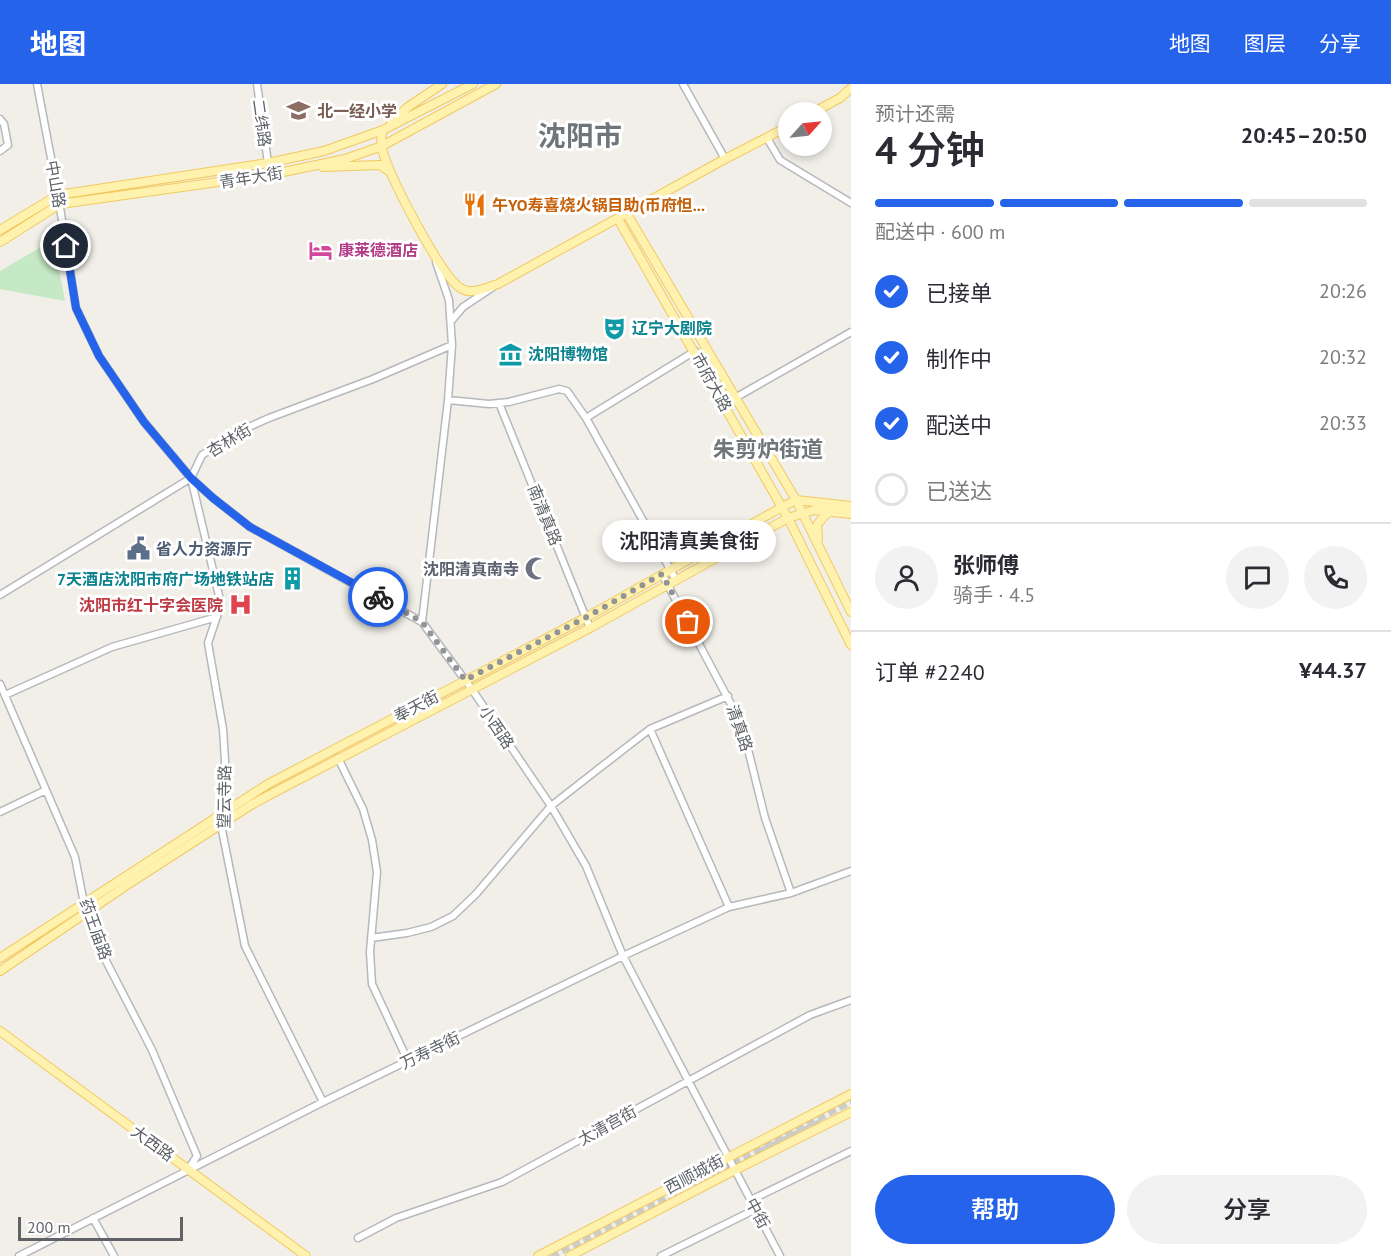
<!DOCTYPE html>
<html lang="zh">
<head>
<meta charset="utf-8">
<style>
  :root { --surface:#fff; --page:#f2f2f3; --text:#2b2b33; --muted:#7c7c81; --line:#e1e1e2; --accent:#2563eb }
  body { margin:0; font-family:"PT Sans","Noto Sans SC",sans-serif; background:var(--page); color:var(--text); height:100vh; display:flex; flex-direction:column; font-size:22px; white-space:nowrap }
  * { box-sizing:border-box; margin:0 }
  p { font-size:20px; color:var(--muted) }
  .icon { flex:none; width:33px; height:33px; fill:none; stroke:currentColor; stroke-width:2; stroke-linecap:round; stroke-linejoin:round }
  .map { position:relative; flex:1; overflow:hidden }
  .details { display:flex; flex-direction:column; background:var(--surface); width:540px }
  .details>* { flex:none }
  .needle { width:39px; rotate:63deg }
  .buttons { position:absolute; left:778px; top:18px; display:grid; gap:12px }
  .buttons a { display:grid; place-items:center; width:54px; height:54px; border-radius:50%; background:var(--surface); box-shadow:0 3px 9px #0003; font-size:30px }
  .scale { position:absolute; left:18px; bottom:15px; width:165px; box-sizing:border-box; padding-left:6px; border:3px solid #5f6368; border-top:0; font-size:16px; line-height:21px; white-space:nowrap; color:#5f6368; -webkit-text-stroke:4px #fff; paint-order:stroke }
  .pin { position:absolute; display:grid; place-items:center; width:51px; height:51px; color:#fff; margin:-26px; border:3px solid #fff; border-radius:50%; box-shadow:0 2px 6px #0007 }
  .courier { position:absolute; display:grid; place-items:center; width:60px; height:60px; margin:-30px; border:4px solid #2563eb; border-radius:50%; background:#fff; color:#222; box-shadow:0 2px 8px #0007 }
  .bubble { position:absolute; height:42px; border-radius:21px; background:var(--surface); box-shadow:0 3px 9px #0003; font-size:20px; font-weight:600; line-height:42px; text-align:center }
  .summary em { font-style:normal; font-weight:600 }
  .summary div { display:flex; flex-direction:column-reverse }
  .summary { display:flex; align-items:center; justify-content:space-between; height:102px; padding:0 24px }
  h1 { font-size:39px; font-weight:600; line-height:45px }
  .bar { display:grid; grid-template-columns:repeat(4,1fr); gap:9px 6px; align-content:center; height:72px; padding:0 24px }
  .bar i { height:8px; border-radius:4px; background:var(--line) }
  .bar .on { background:var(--accent) }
  .bar p { grid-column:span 4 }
  .line { display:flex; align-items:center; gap:15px; padding:0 24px; border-top:2px solid var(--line) }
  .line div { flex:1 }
  .round { display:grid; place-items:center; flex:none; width:63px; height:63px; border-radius:32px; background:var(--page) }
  ol { padding:0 24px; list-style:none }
  li { display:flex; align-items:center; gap:18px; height:66px }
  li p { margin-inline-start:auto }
  li .icon { padding:6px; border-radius:50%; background:var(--accent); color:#fff; stroke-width:4 }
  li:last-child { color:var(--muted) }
  li i { width:33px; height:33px; border:3px solid var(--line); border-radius:50% }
  .button { display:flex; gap:12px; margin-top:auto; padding:12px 24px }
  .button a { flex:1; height:69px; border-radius:36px; background:var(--accent); color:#fff; font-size:24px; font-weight:600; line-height:69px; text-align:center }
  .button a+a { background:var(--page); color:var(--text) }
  header { display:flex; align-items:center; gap:36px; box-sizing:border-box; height:84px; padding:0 30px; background:var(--accent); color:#fff }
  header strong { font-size:28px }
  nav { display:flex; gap:33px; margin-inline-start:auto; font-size:21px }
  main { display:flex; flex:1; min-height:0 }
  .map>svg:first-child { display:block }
  .green { fill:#c5e8c5 }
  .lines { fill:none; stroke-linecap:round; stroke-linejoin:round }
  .highway-tunnel { stroke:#ccccc8; stroke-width:8; stroke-dasharray:8 4; stroke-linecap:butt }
  .minor-casing { stroke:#b5b8bc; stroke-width:9 }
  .major-casing { stroke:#f2c960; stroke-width:10 }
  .minor { stroke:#fff; stroke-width:6 }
  .major { stroke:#fff2af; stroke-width:8 }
  .done { stroke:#929495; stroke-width:6; stroke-dasharray:0 10.8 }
  .route { stroke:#2563eb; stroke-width:8 }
  .labels { text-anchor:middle; stroke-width:6; stroke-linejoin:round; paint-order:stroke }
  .education-label { font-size:16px; font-weight:bold; fill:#785e54; stroke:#fff; text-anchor:start }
  .street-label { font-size:16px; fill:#5f6368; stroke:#fff }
  .food-label { font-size:16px; font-weight:bold; fill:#c56008; stroke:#fff; text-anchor:start }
  .hotel-label { font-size:16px; font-weight:bold; fill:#b23c85; stroke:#fff; text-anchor:start }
  .culture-label { font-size:16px; font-weight:bold; fill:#0d838f; stroke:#fff; text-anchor:start }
  .service-label { font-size:16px; font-weight:bold; fill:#4e5e75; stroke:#fff; text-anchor:start }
  .worship-label { font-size:16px; font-weight:bold; fill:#5b616d; stroke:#fff; text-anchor:end }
  .health-label { font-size:16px; font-weight:bold; fill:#be3a42; stroke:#fff; text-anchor:end }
  .district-label { font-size:22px; font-weight:bold; fill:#70757a; stroke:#fff }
  .town-label { font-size:28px; font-weight:bold; fill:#70757a; stroke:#fff }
</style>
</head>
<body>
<header>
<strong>地图</strong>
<nav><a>地图</a><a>图层</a><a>分享</a></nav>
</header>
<main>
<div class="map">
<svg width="851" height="1172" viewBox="0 0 851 1172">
  <rect width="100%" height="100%" fill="#f1efe8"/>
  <path class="green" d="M46,160L56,170L65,217L0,205V187Z"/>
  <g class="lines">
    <path class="highway-tunnel" d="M759,1069L820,1039
      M551,1172L851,1017"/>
    <defs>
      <path id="minor" d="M37,0L58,111L76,224L99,272L144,338L191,394L213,414L250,443L422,538
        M257,0L268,79
        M683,0L725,75
        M0,35L4,40L8,61L0,67
        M767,54L780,76L851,119
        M436,178L449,216L452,261L448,316L422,538L471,604L551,722L586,782L623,872L780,1172
        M452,236L463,223L493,203
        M735,314L851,248
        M448,316L489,320L509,318L559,305L567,307L586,334L676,496
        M499,319L590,544
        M586,334L695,267
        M191,394L221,520L208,559L223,645L225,677L221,741L245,862L323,1018
        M662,490L742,641L765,734L791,809
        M0,511L191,394L202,371L240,347L269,334L373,295L452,261
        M0,600L75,773L86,830L104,873L152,966L197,1072L189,1084
        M5,611L112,563L217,533
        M650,645L729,823
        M338,674L363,725L372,756L377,788L370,868L372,900L408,977
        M0,728L46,706
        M371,854L407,849L431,843L453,832L476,810L551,722L597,686L650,645L728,612
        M751,1116L851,1067
        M93,1134L114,1172
        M358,1154L396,1134L502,1098L810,931L851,916
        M19,1172L323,1018L623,872L729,823L791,809L851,787
        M661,1172L756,1125"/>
      <path id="major" d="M814,28L840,14L851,4
        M391,38L408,23L442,0
        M383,46C379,56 382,67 386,77C395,101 442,195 462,205C473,211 487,203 498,200L725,75L789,42
        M323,83L380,81L390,88
        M627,130L796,416L851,528
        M618,135L788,434L851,561
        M0,146L58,111L268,79L324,67L383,46L473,0
        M0,158L60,120L269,91L345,75L382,62L496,0
        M818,455L817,441L825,431L832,427
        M0,874L268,700L585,534L782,423L796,416L851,422
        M0,887L127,801L251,721L273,709L590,544L788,434L814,426L851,430
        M0,947L306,1172
        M538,1172L851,1010
        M570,1172L735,1086L851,1028"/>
    </defs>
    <use href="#minor" class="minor-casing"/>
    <use href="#major" class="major-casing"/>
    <use href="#minor" class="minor"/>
    <use href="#major" class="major"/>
  </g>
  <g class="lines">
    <path class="done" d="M378,513L422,538L465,596L585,534L662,490L688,538"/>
    <path class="route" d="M66,162L76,224L99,272L144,338L191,394L213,414L250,443L378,513"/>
  </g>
  <defs>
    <symbol id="school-bare" viewBox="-9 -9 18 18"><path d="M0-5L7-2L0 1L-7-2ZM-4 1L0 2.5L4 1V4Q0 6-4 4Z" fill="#8d6e63" stroke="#fff" stroke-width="2.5" paint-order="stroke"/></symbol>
    <symbol id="restaurant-bare" viewBox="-9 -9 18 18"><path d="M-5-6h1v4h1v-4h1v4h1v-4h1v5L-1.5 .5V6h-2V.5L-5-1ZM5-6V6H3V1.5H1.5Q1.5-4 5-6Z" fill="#e8710a" stroke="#fff" stroke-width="2.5" paint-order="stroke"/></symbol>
    <symbol id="hotel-bare" viewBox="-9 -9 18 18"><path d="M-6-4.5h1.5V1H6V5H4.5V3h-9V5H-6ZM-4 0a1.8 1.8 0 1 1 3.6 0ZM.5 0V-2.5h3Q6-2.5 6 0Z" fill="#d1479c" stroke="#fff" stroke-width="2.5" paint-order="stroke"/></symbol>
    <symbol id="theatre-bare" viewBox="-9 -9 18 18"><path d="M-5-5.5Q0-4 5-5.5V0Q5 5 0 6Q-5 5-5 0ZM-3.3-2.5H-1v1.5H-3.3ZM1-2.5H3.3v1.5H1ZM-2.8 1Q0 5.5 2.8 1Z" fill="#0f9aa8" stroke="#fff" stroke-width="2.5" paint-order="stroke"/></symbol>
    <symbol id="museum-bare" viewBox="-9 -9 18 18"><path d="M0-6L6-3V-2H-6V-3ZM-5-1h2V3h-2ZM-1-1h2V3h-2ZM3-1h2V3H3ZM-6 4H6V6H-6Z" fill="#0f9aa8" stroke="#fff" stroke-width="2.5" paint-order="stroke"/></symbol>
    <symbol id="civic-bare" viewBox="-9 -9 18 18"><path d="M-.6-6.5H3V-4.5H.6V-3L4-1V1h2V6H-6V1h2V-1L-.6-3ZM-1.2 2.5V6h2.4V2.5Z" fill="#5c6f8a" stroke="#fff" stroke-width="2.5" paint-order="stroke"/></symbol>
    <symbol id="mosque-bare" viewBox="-9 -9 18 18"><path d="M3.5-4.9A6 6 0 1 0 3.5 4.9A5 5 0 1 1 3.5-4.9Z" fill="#6b7280" stroke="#fff" stroke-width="2.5" paint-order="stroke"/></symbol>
    <symbol id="building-bare" viewBox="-9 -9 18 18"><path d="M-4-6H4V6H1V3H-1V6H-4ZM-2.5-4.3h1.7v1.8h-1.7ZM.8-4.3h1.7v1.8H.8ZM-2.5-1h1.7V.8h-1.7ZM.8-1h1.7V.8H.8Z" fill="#0f9aa8" stroke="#fff" stroke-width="2.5" paint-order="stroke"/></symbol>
    <symbol id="hospital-bare" viewBox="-9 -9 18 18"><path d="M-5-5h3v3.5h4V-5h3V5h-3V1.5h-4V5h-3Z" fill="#e0444e" stroke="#fff" stroke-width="2.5" paint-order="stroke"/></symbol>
  </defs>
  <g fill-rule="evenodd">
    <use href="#school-bare" x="282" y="10" width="33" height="33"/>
    <use href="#restaurant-bare" x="458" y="104" width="33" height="33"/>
    <use href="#hotel-bare" x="304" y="150" width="33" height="33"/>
    <use href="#theatre-bare" x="598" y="228" width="33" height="33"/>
    <use href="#museum-bare" x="494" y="254" width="33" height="33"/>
    <use href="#civic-bare" x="122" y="448" width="33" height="33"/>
    <use href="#mosque-bare" x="520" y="468" width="33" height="33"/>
    <use href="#building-bare" x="276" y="478" width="33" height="33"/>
    <use href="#hospital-bare" x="224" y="504" width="33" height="33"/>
  </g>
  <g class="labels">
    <g class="education-label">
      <text x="317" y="33">北一经小学</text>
    </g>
    <g class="street-label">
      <text transform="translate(262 39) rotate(82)" y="6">二纬路</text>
      <text transform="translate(251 93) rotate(-9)" y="6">青年大街</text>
      <text transform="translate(56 100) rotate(80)" y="6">中山路</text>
      <text transform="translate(712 298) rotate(61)" y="6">市府大路</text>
      <text transform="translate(229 356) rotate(-31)" y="6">杏林街</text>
      <text transform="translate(545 431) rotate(68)" y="6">南清真路</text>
      <text transform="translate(416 622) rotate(-28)" y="6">奉天街</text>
      <text transform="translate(497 643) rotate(56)" y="6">小西路</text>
      <text transform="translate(740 644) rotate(71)" y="6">清真路</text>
      <text transform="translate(224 713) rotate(-89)" y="6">望云寺路</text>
      <text transform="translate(96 845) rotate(70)" y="6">药王庙路</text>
      <text transform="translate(430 966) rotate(-26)" y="6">万寿寺街</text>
      <text transform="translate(607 1041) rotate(-29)" y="6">太清宫街</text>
      <text transform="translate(153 1059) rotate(36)" y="6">大西路</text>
      <text transform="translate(694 1090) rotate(-28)" y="6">西顺城街</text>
      <text transform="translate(758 1129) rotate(62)" y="6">中街</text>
    </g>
    <g class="food-label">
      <text x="492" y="127">午YO寿喜烧火锅目助(币府怛...</text>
    </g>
    <g class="hotel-label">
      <text x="338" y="172">康莱德酒店</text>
    </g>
    <g class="culture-label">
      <text x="632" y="250">辽宁大剧院</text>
      <text x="528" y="276">沈阳博物馆</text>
      <text x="274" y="501" text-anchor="end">7天酒店沈阳市府广场地铁站店</text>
    </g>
    <g class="service-label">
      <text x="156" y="471">省人力资源厅</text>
    </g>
    <g class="worship-label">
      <text x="519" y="491">沈阳清真南寺</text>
    </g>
    <g class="health-label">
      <text x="223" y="527">沈阳市红十字会医院</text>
    </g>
    <g class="district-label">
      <text x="768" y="373">朱剪炉街道</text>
    </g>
    <g class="town-label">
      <text x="580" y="62">沈阳市</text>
    </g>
  </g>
</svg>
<div class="buttons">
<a><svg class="needle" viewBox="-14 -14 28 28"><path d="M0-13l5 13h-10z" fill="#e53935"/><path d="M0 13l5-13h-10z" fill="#7c7c81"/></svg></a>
</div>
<div class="scale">200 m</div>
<div class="pin" style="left:688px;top:538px;background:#ea580c"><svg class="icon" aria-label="bag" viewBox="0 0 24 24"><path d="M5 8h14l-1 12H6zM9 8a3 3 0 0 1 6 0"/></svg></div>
<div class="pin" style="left:66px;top:162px;background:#1f2937"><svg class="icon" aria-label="home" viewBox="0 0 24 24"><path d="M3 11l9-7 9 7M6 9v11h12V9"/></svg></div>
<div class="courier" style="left:378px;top:513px"><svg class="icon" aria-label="bike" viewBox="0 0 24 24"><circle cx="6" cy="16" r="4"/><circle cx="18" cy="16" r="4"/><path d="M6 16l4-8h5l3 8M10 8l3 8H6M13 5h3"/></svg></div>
<div class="bubble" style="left:602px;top:436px;width:174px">沈阳清真美食街</div>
</div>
<section class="details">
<div class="summary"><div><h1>4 分钟</h1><p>预计还需</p></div><em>20:45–20:50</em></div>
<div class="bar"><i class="on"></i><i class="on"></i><i class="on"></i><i></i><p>配送中 · 600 m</p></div>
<ol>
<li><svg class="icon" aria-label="check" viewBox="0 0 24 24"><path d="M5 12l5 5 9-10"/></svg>已接单<p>20:26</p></li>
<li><svg class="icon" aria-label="check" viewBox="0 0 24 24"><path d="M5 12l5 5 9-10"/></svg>制作中<p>20:32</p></li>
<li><svg class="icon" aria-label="check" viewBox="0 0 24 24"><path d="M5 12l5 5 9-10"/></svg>配送中<p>20:33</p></li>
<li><i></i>已送达</li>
</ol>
<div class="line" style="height:108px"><a class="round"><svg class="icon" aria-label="person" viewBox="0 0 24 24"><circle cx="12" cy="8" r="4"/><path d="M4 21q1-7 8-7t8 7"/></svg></a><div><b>张师傅</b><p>骑手 · 4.5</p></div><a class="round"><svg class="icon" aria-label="chat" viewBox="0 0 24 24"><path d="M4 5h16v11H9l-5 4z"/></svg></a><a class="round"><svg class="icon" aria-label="phone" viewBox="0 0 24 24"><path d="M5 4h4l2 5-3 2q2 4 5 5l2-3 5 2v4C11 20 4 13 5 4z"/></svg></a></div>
<div class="line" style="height:78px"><div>订单 #2240</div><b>¥44.37</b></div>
<div class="button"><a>帮助</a><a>分享</a></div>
</section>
</main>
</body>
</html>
